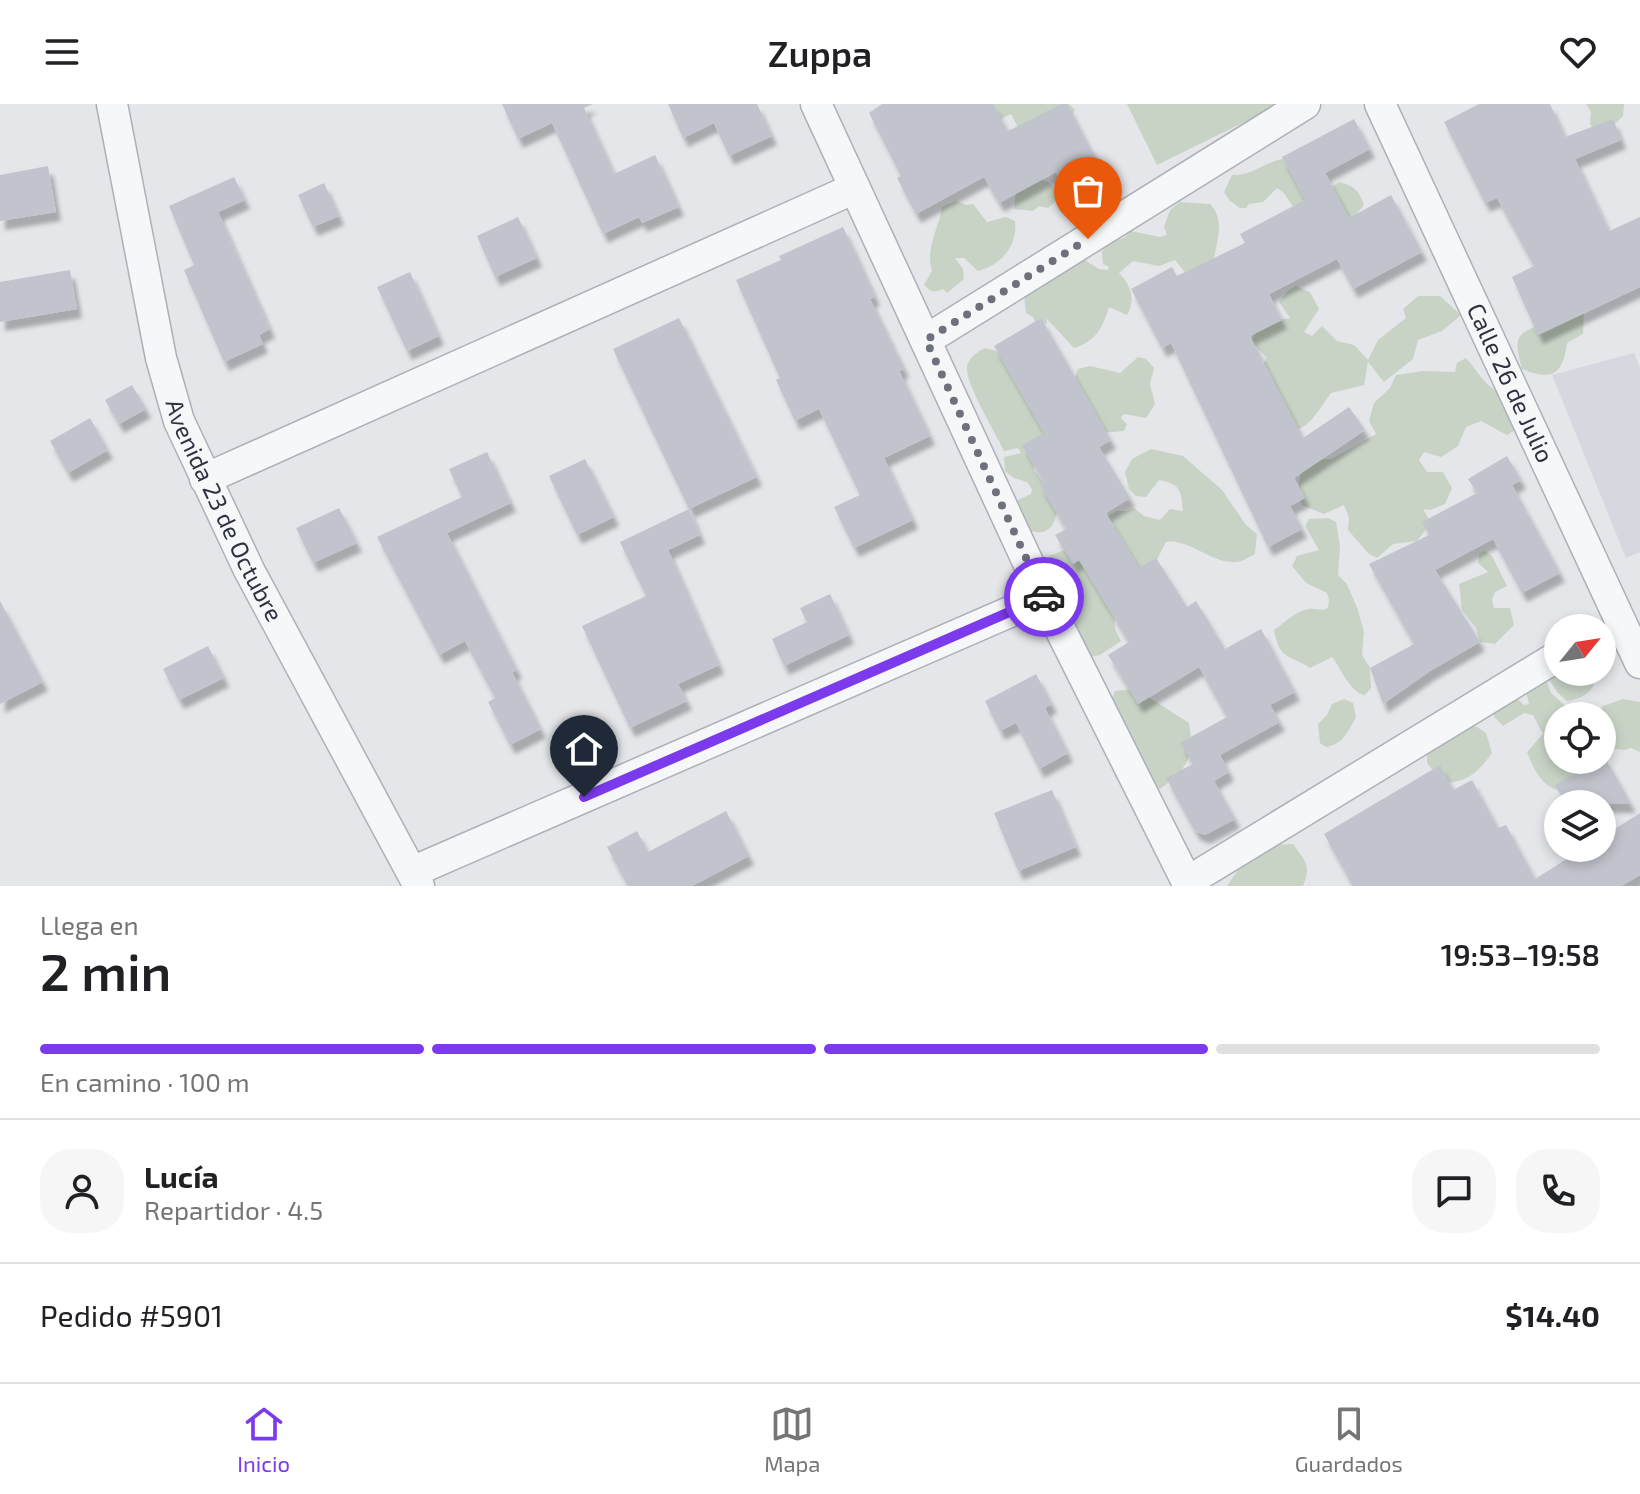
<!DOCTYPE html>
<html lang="es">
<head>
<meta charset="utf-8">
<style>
  :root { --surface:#fff; --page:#f6f6f6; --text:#202124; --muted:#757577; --line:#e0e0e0; --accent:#7c3aed }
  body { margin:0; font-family:"Exo 2",sans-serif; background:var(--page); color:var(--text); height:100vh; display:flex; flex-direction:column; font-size:30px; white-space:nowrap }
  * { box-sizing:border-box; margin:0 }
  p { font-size:26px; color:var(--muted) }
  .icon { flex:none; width:44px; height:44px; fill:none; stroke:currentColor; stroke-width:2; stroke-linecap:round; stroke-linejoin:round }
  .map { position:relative; height:782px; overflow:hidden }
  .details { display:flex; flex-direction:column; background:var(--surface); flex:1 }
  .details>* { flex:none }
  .needle { width:52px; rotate:60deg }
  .fabs { position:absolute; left:1544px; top:510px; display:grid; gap:16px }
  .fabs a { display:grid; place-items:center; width:72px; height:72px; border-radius:50%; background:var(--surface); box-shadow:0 4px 12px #0003; font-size:40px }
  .pin { position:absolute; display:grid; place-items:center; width:68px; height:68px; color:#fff; margin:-82px -34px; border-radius:50% 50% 50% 0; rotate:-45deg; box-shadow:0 0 8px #0007 }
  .pin .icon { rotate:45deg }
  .courier { position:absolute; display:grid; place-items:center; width:80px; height:80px; margin:-40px; border:6px solid #7c3aed; border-radius:50%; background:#fff; color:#222; box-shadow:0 2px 10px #0007 }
  .head em { font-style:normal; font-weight:600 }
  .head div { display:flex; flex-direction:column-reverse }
  .head { display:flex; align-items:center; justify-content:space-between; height:136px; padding:0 40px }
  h1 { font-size:52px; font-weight:600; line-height:60px }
  .bar { display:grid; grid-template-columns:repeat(4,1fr); gap:12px 8px; align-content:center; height:96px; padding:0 40px }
  .bar i { height:10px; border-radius:6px; background:var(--line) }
  .bar .current { background:var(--accent) }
  .bar p { grid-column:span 4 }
  .line { display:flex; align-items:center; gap:20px; padding:0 40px; border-top:2px solid var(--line) }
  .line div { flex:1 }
  .round { display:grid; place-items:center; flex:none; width:84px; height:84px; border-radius:32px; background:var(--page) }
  header { display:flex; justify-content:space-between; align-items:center; height:104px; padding:0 40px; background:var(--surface); font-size:36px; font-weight:600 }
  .dock { display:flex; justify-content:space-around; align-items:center; height:112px; border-top:2px solid var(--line); background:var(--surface); font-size:22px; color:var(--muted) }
  .dock a { display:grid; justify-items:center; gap:4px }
  .dock .current { color:var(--accent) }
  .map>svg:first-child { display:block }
  .built { fill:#d6d8df }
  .green { fill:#c8d3c6 }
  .building { fill:#c2c4cd; filter:url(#shadow) }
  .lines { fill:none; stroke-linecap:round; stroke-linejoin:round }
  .minor-casing { stroke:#adb0b7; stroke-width:33 }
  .minor { stroke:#f6f7f9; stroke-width:30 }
  .done { stroke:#6d717c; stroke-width:8; stroke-dasharray:0 14.4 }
  .route { stroke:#7c3aed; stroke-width:10 }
  .labels { text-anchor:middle; stroke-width:8; stroke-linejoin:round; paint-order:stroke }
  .street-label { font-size:24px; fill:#2d3241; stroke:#f4f5f8 }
</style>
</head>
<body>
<header><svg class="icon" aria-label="menu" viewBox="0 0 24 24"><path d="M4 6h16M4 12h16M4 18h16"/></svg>Zuppa<svg class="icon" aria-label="heart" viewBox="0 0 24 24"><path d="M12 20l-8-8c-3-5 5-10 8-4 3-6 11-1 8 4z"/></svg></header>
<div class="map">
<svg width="1640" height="782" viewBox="0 0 1640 782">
  <defs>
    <filter id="shadow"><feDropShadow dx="5" dy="9" stdDeviation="2" flood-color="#0004"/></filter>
  </defs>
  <rect width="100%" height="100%" fill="#e4e6ea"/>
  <path class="built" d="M1634,249L1640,264V448L1626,454L1552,271Z"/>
  <path class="green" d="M973,0H1069L1075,6L1063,24L1023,33L1011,10L997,17Z
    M1127,0H1281L1157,61Z
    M1586,0H1624L1623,12L1608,27L1595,25L1590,21L1591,8Z
    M1288,54L1315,106L1301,115L1284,89L1277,84L1263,98L1249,100L1246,104H1240L1230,97L1224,88L1232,71C1254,72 1266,56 1288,54Z
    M1038,74L1048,78L1056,86V97L1048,104L1039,102L1033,107L1014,105L1017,76Z
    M1339,78C1354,82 1359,86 1364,101L1353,114H1346L1335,93L1333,82Z
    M956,97L966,101L973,100L987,118L1006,113L1015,117C1018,142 1001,161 978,167L964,154H955L963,165L964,175L947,189L943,185C934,189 931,188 924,181L932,167C925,143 939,125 942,103Z
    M1180,98L1210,100C1227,118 1215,139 1213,162L1188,172L1175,156L1159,162L1133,157L1119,169C1131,181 1136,196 1127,211L1109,203C1102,225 1096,237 1074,244L1047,215V220L1037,221L1033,213L1026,209L1023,183L1067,145L1099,165L1108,166L1109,163L1103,160L1102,148L1108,138L1124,134L1131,127L1160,133L1167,131L1164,123L1170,106Z
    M1296,182L1310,188L1319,205L1304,228L1312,232L1322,222L1337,237L1354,241L1368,256L1378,236L1406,214L1403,205L1418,192H1440L1461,211L1442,227L1418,236L1413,255L1384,278L1368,258L1364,281L1331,289C1319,305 1311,324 1290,328L1258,266L1267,254L1251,237L1260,220L1290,214L1279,198L1287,188Z
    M1584,207L1583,230L1567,239C1563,271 1552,277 1522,265C1520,257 1515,242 1519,234C1524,222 1571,212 1584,207Z
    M985,244L1004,249L1052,320L1037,346L1034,366L1059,400C1055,419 1051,434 1028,426L1014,398L1031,390L1032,385L1027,378L1014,374L1005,367L1004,353L1021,349L1018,344L1004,347C996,330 965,279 967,263C969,253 977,248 985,244Z
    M1138,253L1146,255L1154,264L1150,280L1155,300L1146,314L1124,310L1121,314L1127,320L1124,327L1100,329L1070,286L1078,265L1090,262L1120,269Z
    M1466,254C1479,268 1487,288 1508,290L1523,321L1507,331L1481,317L1466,323L1458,342L1441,353L1424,348L1419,356L1427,368H1443L1452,384L1445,400L1430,406L1423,405L1431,419L1417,437L1393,440L1377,454L1369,450L1348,426L1349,414L1344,401L1324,410L1302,401L1297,389L1302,364L1311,356L1332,355L1376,330L1369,317L1374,299L1390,284L1396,271L1424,267L1455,268L1457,259Z
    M1151,345L1183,352L1222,386L1246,421L1257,430L1255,450C1249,453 1242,458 1236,458C1211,460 1189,434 1166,438L1150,469L1114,509L1115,525L1121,537L1100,551L1084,554L1044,475L1049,452L1073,443L1102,415L1117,407H1126L1134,404L1144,412L1160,416L1170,405L1183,407C1181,387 1181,380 1159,376L1146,393L1136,392L1129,385L1125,368L1132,355Z
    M1328,414L1336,418L1340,442L1338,471L1347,480L1358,506L1364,528L1362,551L1370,564L1371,584L1365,591C1349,588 1342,565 1332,553L1310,564C1289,550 1280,557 1274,526C1284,519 1297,506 1309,505C1318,504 1320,508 1328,504L1329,495L1327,489L1306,479L1292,462L1297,452L1319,446L1305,422L1309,415Z
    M1485,447L1492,452L1507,482L1495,488L1492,496L1494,504H1510L1514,521L1495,540L1480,538L1476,524L1462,506L1459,480L1488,468L1478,459L1479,450Z
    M1558,568H1595C1597,587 1584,594 1567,597L1558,589L1548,574Z
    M1546,575L1551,589L1569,605V612H1558V656H1590L1585,665L1563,687C1543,685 1534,666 1527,648L1543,630L1533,611L1524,609L1503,622L1495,614L1491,602L1509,587L1524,601L1529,600L1526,588Z
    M1136,585L1189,619C1195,652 1187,666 1160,685L1147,682L1126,688L1114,671L1109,603L1115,587Z
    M1344,595L1353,599L1356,613C1348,628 1343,640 1326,643L1320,639L1318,620L1327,611L1332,600Z
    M1623,595L1640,598V648L1631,644L1625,646L1607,644L1602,635V612H1597L1603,602Z
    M1463,620L1477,623L1486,629L1492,649C1478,668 1469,678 1443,679L1427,659V638Z
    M1293,740C1305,757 1312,761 1303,782H1227L1246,754L1269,741Z"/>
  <path class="building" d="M502,0H593L584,4L614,70L655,51L679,103L642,119L639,113L603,130L552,19L518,35Z
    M668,0H757L772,32L729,52L714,19L683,34Z
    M882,0H993L1008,27L1061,0H1067L1108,78L1071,97L1056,68L999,99L984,73L916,110L897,74L901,72L869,9Z
    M1479,0H1550L1565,33L1613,15L1621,36L1575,55L1609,127L1640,113V183L1538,231L1512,173L1534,162L1497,94L1485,99L1444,18Z
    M1354,15L1370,45L1325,69L1349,114L1391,91L1422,148L1353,185L1337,155L1269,190L1282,216L1250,232L1303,334L1349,303L1365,326L1294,374L1305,394L1290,402L1302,425L1268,443L1171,239L1162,244L1131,185L1172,163L1177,172L1245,139L1240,130L1305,96L1282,53Z
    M48,62L56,108L0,117V71Z
    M234,73L245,96L218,108L270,225L259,231L263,240L224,258L184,166L194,161L169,102Z
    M324,79L339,112L313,123L298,91Z
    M518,113L537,154L495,173L477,132Z
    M843,123L875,193L870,195L904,265L899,267L930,332L884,354L913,416L854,444L834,403L860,391L819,305L795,317L776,276L780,274L736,176L781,156L779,152Z
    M70,166L77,205L0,218V178Z
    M410,168L439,232L407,247L377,183Z
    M679,214L757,373L689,405L700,431L668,446L719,561L678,580L687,597L630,624L582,522L646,492L620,438L689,405L613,245Z
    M1041,214L1111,336L1099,343L1130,394L1106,409L1139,464L1156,454L1187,503L1196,497L1225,545L1261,525L1295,588L1270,601L1280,618L1220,651L1229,668L1214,677L1235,715L1205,731L1195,727L1166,674L1193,660L1180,639L1227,613L1199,563L1138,600L1108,551L1129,538L1079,456L1073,460L1055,431L1066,425L1040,381L1044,379L1022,341L1044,329L994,242Z
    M132,281L146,305L119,320L105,296Z
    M90,314L108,346L68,369L50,337Z
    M487,348L511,399L447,429L517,566L512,568L541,625L510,641L488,598L495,594L465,537L439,551L377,433L462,393L449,365Z
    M1507,352L1521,376L1512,381L1560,469L1522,489L1493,435L1435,466L1480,538L1430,567L1383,600L1370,564L1414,540L1369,460L1429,431L1422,418L1477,389L1468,375Z
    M585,355L614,413L577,431L549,372Z
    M339,404L357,439L313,459L296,424Z
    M830,490L849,531L784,562L772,535L807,518L800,504Z
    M0,497L43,578L0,600Z
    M208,542L224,574L179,596L163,565Z
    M1036,570L1052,600L1045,604L1068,649L1039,665L1016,619L1000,627L985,597Z
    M1604,652L1631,700H1566L1555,681L1597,656H1602Z
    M1440,661L1453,686L1472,676L1498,724L1506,721L1535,775L1584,744H1602V733L1640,709V771L1621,782H1353L1324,730Z
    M1052,686L1076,743L1018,767L994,709Z
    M726,707L749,752L692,782H628L607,743L637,727L648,748Z"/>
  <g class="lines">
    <defs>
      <g id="minor">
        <path id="s1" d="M112,0L161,254L179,317L249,466L419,782"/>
        <path d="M816,0L1044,493L1189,782"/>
        <path id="s2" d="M1380,0L1640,559"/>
        <path d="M926,236L1305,0"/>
        <path d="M205,375L853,85"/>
        <path d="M412,768L1044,493"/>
        <path d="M1187,778L1558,552"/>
      </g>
    </defs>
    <use href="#minor" class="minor-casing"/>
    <use href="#minor" class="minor"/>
  </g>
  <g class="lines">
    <path class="done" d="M1044,493L926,236L1088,135"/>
    <path class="route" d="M584,693L1044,493"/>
  </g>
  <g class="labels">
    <g class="street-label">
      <text dy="8" stroke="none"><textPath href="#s2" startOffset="308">Calle 26 de Julio</textPath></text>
      <text dy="8" stroke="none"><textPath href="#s1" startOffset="424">Avenida 23 de Octubre</textPath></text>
    </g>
  </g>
</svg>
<div class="fabs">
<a><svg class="needle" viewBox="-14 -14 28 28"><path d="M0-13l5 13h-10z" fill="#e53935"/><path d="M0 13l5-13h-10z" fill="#757577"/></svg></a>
<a><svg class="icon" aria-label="locate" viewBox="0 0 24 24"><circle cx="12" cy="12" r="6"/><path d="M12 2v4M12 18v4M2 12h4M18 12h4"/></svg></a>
<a><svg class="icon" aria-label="layers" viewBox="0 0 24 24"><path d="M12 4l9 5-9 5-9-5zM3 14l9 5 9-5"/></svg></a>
</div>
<div class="pin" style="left:1088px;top:135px;background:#ea580c"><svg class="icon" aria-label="bag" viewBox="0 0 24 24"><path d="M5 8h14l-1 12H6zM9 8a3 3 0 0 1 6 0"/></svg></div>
<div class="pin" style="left:584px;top:693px;background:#1f2937"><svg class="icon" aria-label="home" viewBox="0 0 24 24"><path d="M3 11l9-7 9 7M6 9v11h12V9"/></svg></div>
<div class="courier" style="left:1044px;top:493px"><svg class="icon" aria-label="car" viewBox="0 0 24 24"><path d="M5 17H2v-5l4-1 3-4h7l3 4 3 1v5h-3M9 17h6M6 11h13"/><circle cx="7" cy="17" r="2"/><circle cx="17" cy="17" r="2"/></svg></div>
</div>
<section class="details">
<div class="head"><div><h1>2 min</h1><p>Llega en</p></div><em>19:53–19:58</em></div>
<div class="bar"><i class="current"></i><i class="current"></i><i class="current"></i><i></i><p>En camino · 100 m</p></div>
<div class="line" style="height:144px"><a class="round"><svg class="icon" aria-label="person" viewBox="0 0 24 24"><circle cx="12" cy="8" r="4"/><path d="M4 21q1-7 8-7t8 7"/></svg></a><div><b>Lucía</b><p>Repartidor · 4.5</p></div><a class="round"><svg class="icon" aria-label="chat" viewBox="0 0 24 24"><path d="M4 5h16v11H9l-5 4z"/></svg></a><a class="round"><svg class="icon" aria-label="phone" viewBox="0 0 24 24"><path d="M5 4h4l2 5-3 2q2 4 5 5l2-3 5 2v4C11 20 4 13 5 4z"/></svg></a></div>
<div class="line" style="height:104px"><div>Pedido #5901</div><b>$14.40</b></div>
</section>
<nav class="dock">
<a class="current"><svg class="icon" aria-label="home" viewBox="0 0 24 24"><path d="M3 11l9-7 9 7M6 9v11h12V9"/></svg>Inicio</a>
<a><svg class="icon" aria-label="map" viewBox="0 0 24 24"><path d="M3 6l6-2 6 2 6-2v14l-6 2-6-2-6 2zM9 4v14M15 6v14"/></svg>Mapa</a>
<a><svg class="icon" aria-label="saved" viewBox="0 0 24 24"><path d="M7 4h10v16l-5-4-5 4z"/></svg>Guardados</a>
</nav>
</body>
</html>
